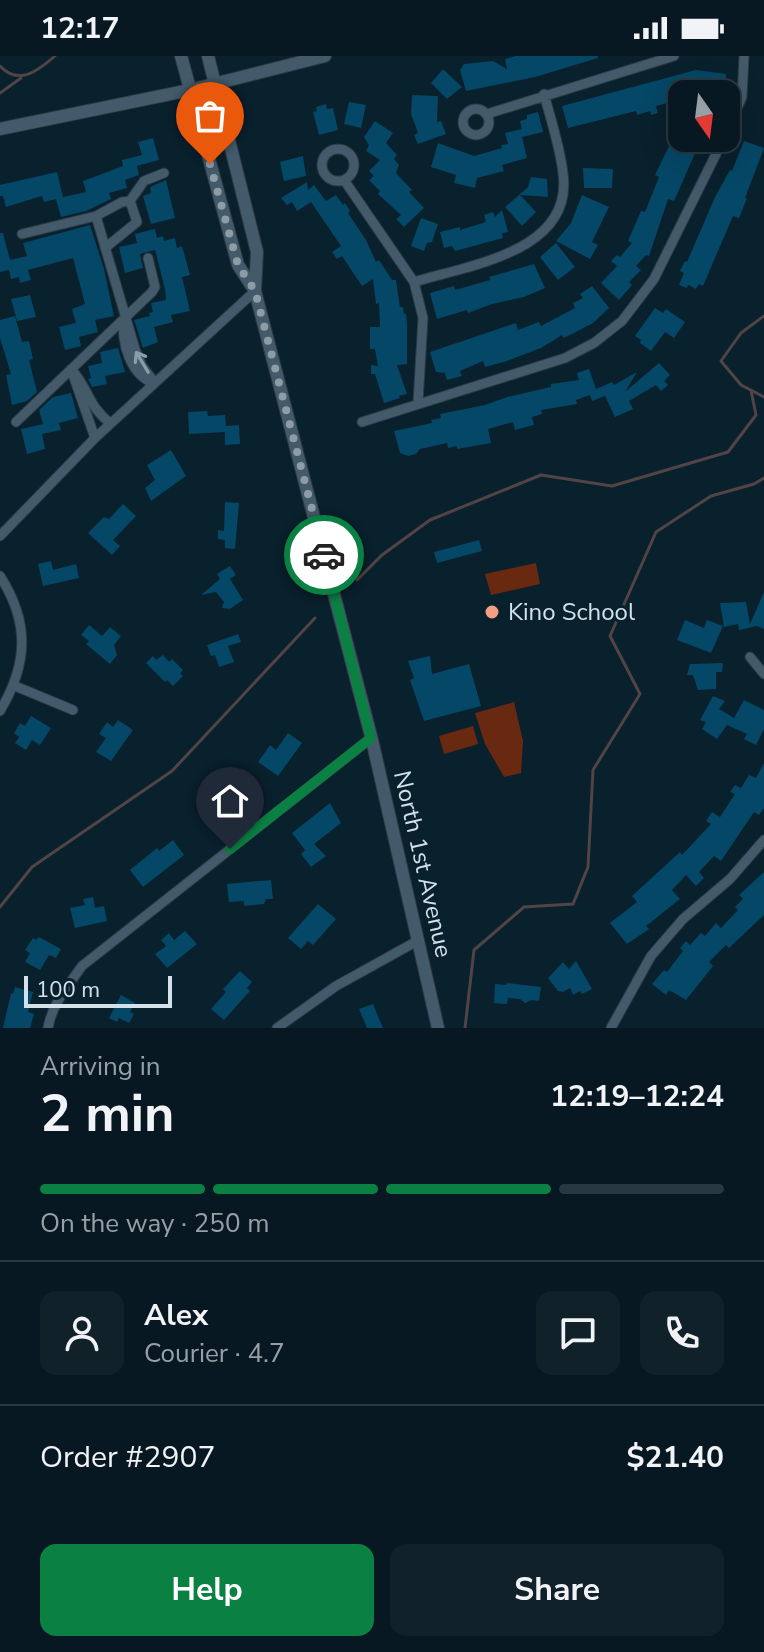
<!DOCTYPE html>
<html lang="en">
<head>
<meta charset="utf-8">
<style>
  :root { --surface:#071822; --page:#10212a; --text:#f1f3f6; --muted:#98a0a5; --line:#283740; --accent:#0b8043 }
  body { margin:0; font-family:"Nunito Sans",sans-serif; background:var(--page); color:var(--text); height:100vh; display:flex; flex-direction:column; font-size:30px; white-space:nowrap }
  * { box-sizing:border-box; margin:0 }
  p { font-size:26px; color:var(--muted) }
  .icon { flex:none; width:44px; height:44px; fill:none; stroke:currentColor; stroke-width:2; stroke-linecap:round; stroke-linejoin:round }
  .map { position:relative; height:972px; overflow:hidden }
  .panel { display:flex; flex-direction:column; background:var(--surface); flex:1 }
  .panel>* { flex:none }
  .needle { width:52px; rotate:166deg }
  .tools { position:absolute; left:668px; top:24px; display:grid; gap:16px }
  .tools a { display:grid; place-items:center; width:72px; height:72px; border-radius:16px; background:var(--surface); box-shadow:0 8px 32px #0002,0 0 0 2px var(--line); font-size:40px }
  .scale { position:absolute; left:24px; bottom:20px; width:148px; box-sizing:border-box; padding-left:8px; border:4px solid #d3e1ea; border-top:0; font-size:22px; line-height:28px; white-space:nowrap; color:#d3e1ea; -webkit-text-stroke:6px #09202d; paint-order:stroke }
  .pin { position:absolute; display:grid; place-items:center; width:68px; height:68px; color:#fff; margin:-82px -34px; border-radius:50% 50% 50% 0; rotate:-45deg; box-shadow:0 0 8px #0007 }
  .pin .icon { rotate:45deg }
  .courier { position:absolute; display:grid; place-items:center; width:80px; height:80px; margin:-40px; border:6px solid #0b8043; border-radius:50%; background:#fff; color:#222; box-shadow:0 2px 10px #0007 }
  .head em { font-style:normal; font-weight:700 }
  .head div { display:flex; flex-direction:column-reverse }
  .head { display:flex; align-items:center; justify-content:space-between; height:136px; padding:0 40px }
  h1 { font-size:52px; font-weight:700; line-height:60px }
  .bar { display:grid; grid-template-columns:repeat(4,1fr); gap:12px 8px; align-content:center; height:96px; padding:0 40px }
  .bar i { height:10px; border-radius:6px; background:var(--line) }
  .bar .active { background:var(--accent) }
  .bar p { grid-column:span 4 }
  .line { display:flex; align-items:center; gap:20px; padding:0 40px; border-top:2px solid var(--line) }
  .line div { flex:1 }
  .round { display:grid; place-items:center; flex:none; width:84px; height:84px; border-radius:16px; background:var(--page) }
  .action { display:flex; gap:16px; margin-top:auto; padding:16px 40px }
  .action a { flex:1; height:92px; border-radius:16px; background:var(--accent); color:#fff; font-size:32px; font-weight:700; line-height:92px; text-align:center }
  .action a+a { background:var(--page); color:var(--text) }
  .status { display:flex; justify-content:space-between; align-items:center; height:56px; padding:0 40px; background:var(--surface); direction:ltr }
  .status svg { height:22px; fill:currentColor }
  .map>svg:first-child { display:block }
  .green { fill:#692911 }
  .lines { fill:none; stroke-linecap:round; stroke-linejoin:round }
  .stream { stroke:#524446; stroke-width:3 }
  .building { fill:#054766 }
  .minor-casing { stroke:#2e3944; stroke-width:11 }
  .secondary-casing { stroke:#2e3944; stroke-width:14 }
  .minor { stroke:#425a69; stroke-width:9 }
  .secondary { stroke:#425a69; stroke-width:12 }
  .oneway { stroke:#8a9eaa }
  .done { stroke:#8c9da8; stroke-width:8; stroke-dasharray:0 14.4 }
  .route { stroke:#0b8043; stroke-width:10 }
  .poi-dot { fill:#f39f83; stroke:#09202d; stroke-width:3 }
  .labels { text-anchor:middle; stroke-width:6; stroke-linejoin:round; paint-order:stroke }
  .poi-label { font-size:24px; fill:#d3e1ea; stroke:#09202d; text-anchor:start }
  .street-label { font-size:24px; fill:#d3e1ea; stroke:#09202d }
</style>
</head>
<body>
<div class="status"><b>12:17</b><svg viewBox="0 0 49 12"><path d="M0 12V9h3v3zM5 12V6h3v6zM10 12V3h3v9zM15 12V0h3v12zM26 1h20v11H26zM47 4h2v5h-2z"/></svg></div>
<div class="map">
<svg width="764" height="972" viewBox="0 0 764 972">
  <rect width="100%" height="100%" fill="#09202d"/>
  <path class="green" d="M536,507L540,528L491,539L485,518Z
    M514,646L523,685L521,717L504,721L485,688L475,657Z
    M473,670L478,688L444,698L439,680Z"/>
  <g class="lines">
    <path class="stream" d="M0,10C19,30 38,15 55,0
      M0,37L21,22
      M764,260L741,277L721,305L741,329L764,341
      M357,524L382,499L430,464L541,419L612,430L728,396L756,359L751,334
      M0,851L32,811L172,715L315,562
      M465,972L474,894L524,851L573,848L588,811L593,714L640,638L610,580L656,476L711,440L754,428L764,422"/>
  </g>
  <path class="building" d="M516,0H598V2L535,21L466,35L460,14L464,8L493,5L507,13L505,3Z
    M443,13L462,31L447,43L431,27Z
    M696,14L726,18L725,38H682L679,44L656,50L658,57L651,59L650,55L637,59L636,55L568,72L562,50Z
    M412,39L438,40L437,66L441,65L446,78L418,88L414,79L418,77L411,58Z
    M349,46L366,49L361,72L344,68Z
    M326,48L327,53L333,52L338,74L319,79L313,56L317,55L316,51Z
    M538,56L543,76L522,81L527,102L502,109L504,115L477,122L475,132L454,127L456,119L431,111L438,87L474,100L502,92L501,89L508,88L505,77L522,73L520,65L527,63V59Z
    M375,65L393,77L386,87L397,99L394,103L399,109L396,117L412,134L409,136L424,152L404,171L396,163L401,159L378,138L380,135L369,124L374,120L369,115L380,104L366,95L369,89L364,81Z
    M676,76L682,78V82L700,86L674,145L668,143L649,200L646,199L636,210L641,214L629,226L632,229L619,244L601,227L617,210L611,205L617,199L620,201L632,187L628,185L641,155L645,156L659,121L655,119Z
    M153,82L159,104L137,110L139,119L125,124L127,132L109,137L111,143L86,155L61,161L56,143L44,146L42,140L6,151L3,140H0V129L57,116L63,141L86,136L83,125L123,110L122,104L142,99L138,86Z
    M744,85L764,92L745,142H747L739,162L733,160L703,230L699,228L696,233L688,229L687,232L679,229L684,217L680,215L685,205L687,206L715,141L730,114L732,115Z
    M303,100L306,120L284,125L280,106Z
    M583,112L613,113L612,132H584Z
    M531,121L547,123L548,141L520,139L536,156L522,170L505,151L528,131Z
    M166,124L175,162L151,168L143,140L151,137L150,131Z
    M307,126L308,134L314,129L326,145L336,139L343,149L345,147L350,155L348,157L366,184L376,206L379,204L392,224H396L400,251H403L404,258H406L407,268V308L397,309L407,338L399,340L400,342L384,347L375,318H371V309L378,310L375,293H370V271H380L379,247L376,248L373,223L362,230L342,200L337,203L332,196L341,190L311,146L297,155L292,146L287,149L281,142Z
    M582,139L609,151L592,186L598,189L590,203L556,185L571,167Z
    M502,154L508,176L502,177L503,182L455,195L452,190L444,192L440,176L460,171V174L486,166L484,159L493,156L495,161Z
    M421,162L438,168L432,186L427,187L424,195L411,190Z
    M90,169L104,213L114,260L95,264L98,276L79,281L81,290L65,294L59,271L76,267L72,253L85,248L73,202L28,214L31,224L20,227L19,221L11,223L9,214L0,216V177H3L10,204L27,200L23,187Z
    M155,173L157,182L163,180L164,185L175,182L177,192L182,190L190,219L182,221L190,255L171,259L173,266L154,271L158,286L143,292L134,264L150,260L149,257L153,256L151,247L166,244L165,233L155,194L140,198L143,212L125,217L119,191L137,187L135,178Z
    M556,187L575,211L558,224L540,201Z
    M534,208L545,232L524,241L492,248L468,257L467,254L437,263L430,237L454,230L455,234L490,224L489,221Z
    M592,230L609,252L593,267L572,278L563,282L562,279L541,292L507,305L485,311L483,305L460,315L462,320L447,324L445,317L436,316L430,296L516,267L518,274L539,266L541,270L575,252L573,247L583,242L580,238Z
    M30,239L36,261L17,265L11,243Z
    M655,252L663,257L666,253L685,266L674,282L665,276L651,295L640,287L641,284L635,280Z
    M15,260L22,286L29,285L33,303L29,304L37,336L27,345L12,349L6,319L11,318L0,282V264Z
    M118,292L125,316L105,320L107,328L92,331L88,323L91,322L88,310L102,307L100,296Z
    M659,307L670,319L664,325L668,329L661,335L656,329L629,345L633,353L615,361L605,340L592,345L590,339L576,344L577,348L541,354L542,358L532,361L534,369L515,374L513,366L488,373L491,387L457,393V390L448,392L447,387L420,393L416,398L408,400L400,397L394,375L432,367L431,364L441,362L440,358L485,349L507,341L551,331V328L579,324L577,317L589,313L596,333L612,326L614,329L637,316L625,336Z
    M71,337L78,362L59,367L61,374L42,378L45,393L27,398L21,373L43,368L39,354L53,341Z
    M207,355L208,360L225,359L226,370L239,369L240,388L225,389V376L189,378L188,356Z
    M171,394L186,420L151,445L145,432L155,424L147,409Z
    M225,446L239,447L235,493L225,492V484L218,483V474L224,475Z
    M123,448L136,460L113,484L120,490L112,499L88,477L104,461L109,463Z
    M479,484L482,495L437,507L434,496Z
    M51,505L53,514L76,508L79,522L43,530L38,508Z
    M230,510L236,519L230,523L243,544L230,553L222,552L224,546L216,536L201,539L220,523L217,518Z
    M764,536V573L757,570L739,574L738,568L724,571L720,547L746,546L750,568Z
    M685,564L704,572L707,564L723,570L711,597L677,584Z
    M89,569L102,580L110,571L121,580L114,589L117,599L110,608L86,588L89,585L81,579Z
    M238,578L241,586L228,590L234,606L219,611L215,599L211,600L207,589Z
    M163,599L169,606L172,603L183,614L180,617L183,620L173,630L167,624L165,626L146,607L153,600L156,604Z
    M430,600L432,618L469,608L481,650L424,665L410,624L414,622L408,605Z
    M723,607L722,616H716V633L698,634L693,619H687L690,608Z
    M713,640L725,645L719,653L734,662L744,644L764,654V673L756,689L744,683L747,678L727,669L717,683L702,673L706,666L700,664Z
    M31,660L51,672L40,689L32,684L26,694L15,687L19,681L14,677L20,667L25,670Z
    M118,664L133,674L111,705L96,696L106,682L99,678L107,666L113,671Z
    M288,677L302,687L278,720L258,706L270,689L276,694Z
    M764,707V752L759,759L754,756L721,805L714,800L699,816L704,822L696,830L686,819L672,834L680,843L646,870L649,873L627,888L610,867L637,846L632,840L680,796L682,799L711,768L706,765L712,756L720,761L735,738L730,736L735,729L741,732L749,719L756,722Z
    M229,722L230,727L240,724L246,748L234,751L232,744L206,750L203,734H208V728Z
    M330,747L341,767L314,788L326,800L311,811L301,798L305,794L292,777Z
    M173,784L184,799L143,831L130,814L157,792L159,795Z
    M764,816V859L729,892L726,889L709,906L713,910L686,944L669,934L666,939L652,928L664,914L667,916L683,895L680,892L686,885L690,889L701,877L705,880L716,867L721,872L738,854L735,851L743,843L739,839Z
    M271,824L273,843H266L264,848L244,850V845L229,846L227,828Z
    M93,841L95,852L104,850L107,865L75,872L70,852L85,849L83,843Z
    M318,848L336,863L313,889L308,885L301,893L288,882Z
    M185,875L197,888L167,912L155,898L166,890L161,884L169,877L174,884Z
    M39,881L61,893L56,902L49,899L40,914L25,906L30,897L25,894L33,882L36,884Z
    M576,905L592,933L582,938L580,935L573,939L570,932L563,936L558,935L548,922L563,906L569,913Z
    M240,915L252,926L247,932L250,935L224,964L211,953L226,936L223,933Z
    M507,927L541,931L539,945L532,944L525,947L520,943L508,942L507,948L494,947L495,928L506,929Z
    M15,931L33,936L28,956L34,958L30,972H3L11,937L13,938Z
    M121,939L135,947L130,956L134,958L129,967L119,962L117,966L109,962Z
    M373,948L383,972H367L359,953Z"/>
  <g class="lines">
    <defs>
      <path id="minor" d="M463 66a13 13 0 1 1 26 0a13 13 0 1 1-26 0Z
        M487,58L674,0
        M726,77L742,41L744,0
        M322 109a16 16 0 1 1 32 0a16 16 0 1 1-32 0Z
        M344,124L414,226L423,262L418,347
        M96,160L122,146L130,145L144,125L164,117
        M22,178L96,160L135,293L142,310L155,327C132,323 119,284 125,264
        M105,192L137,166L130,145
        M414,226C469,209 574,196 563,117C560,91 551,64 544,38
        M16,366L152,236L155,231L148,202
        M362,366L565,302L594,287L622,265L654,223L724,82
        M95,382L71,313C89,332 87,349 110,367
        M0,480L95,382L255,235
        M0,520C30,567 28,608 0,655
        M750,601L764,618
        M15,630L73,654
        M48,972C52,948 68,930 82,910L371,682
        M277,972L336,930L419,884
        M611,972L651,900L683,863L730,823L764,784"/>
      <path id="secondary" d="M181,0L238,209L255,235L372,684L438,972
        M208,0L257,196L255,235
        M0,73L190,34L325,0"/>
    </defs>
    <use href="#minor" class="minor-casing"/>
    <use href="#secondary" class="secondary-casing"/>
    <use href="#minor" class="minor"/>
    <use href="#secondary" class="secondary"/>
  </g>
  <defs><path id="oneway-shaft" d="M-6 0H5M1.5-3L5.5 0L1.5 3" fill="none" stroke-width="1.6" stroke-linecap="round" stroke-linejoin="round" transform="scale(2)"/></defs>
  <use class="oneway" href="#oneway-shaft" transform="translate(142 306) rotate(-121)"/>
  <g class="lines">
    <path class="done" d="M210,108L238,209L255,235L324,499"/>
    <path class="route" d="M230,793L371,682L324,499"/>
  </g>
  <circle class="poi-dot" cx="492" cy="556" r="8"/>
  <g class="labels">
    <g class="poi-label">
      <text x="508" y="564">Kino School</text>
    </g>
    <g class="street-label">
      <text transform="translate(423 808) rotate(77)" y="8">North 1st Avenue</text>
    </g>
  </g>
</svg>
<div class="tools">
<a><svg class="needle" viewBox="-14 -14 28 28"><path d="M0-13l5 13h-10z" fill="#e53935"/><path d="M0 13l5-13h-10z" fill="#98a0a5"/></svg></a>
</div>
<div class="scale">100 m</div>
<div class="pin" style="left:210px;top:108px;background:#ea580c"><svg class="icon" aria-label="bag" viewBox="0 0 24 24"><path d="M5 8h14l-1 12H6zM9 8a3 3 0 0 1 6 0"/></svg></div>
<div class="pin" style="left:230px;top:793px;background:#1f2937"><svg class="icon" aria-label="home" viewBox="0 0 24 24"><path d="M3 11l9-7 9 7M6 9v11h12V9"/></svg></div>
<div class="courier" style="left:324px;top:499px"><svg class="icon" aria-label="car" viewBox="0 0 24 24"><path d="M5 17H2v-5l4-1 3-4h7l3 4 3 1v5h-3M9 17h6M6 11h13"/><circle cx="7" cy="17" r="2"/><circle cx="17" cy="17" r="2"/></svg></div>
</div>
<section class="panel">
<div class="head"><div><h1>2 min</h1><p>Arriving in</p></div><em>12:19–12:24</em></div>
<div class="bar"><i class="active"></i><i class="active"></i><i class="active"></i><i></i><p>On the way · 250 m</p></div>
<div class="line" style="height:144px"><a class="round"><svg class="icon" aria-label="person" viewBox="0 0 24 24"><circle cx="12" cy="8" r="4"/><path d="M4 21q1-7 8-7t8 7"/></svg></a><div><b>Alex</b><p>Courier · 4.7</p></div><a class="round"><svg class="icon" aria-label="chat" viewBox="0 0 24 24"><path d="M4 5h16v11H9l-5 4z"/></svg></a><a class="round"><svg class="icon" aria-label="phone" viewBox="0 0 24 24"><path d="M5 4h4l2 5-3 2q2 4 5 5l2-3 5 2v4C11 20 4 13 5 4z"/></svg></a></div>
<div class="line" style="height:104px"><div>Order #2907</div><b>$21.40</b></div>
<div class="action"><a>Help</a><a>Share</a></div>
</section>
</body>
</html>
